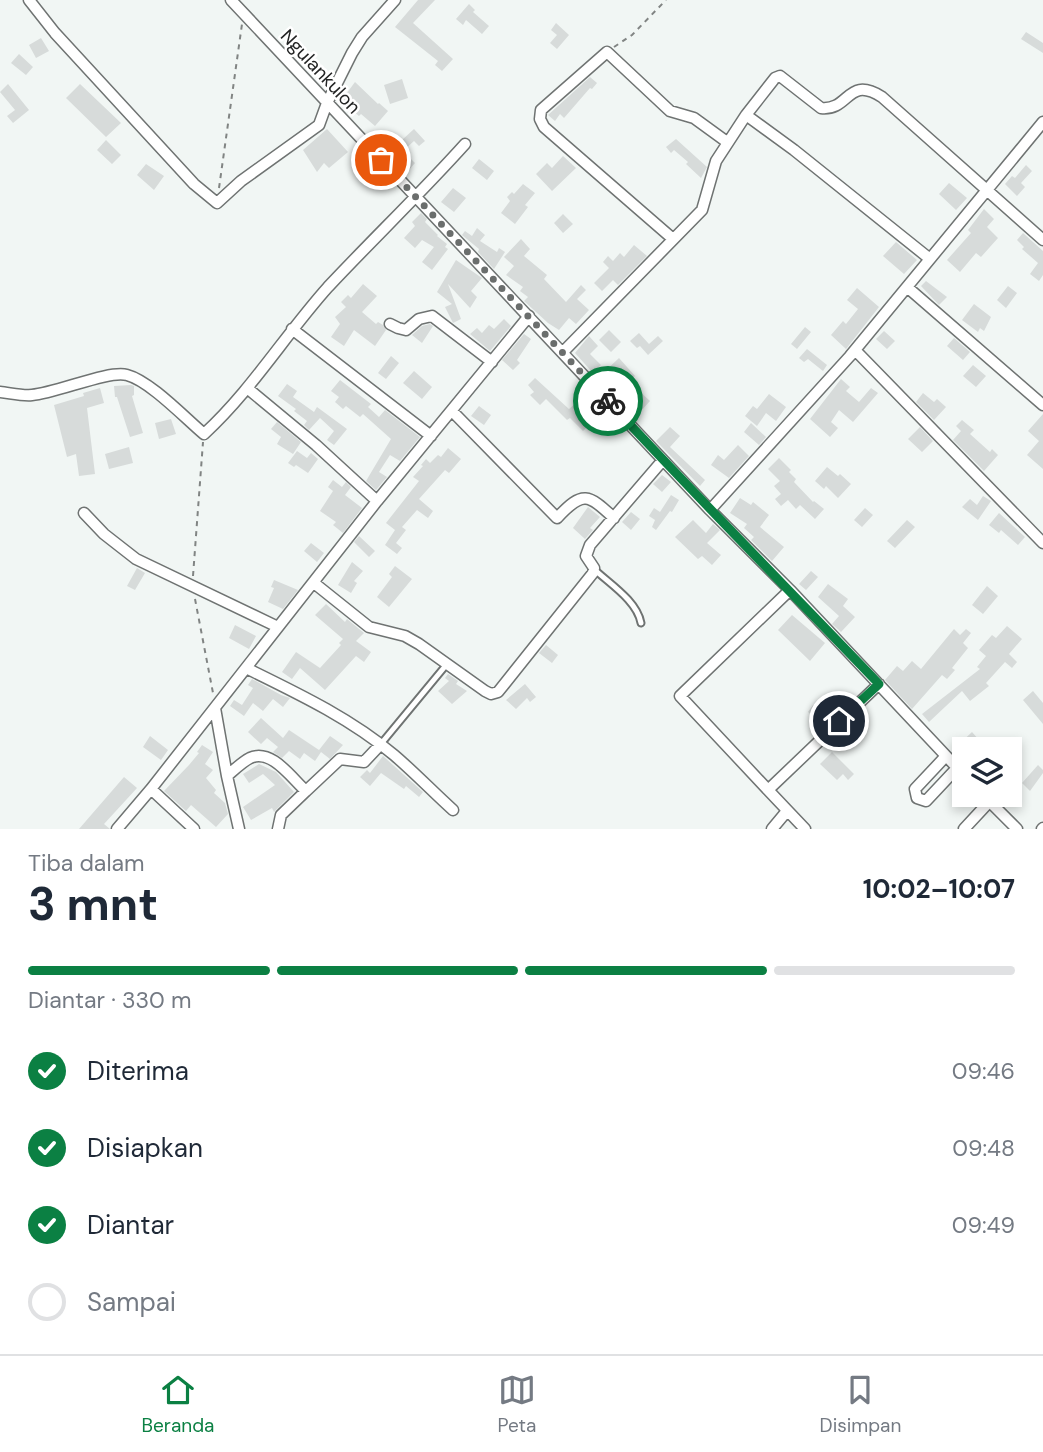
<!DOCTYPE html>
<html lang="id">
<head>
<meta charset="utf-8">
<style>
  :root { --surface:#fff; --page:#f2f2f3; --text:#1f2937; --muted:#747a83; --line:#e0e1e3; --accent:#0b8043 }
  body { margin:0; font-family:"DM Sans",sans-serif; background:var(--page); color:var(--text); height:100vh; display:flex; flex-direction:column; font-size:26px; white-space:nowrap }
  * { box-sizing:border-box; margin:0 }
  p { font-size:23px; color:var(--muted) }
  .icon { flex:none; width:38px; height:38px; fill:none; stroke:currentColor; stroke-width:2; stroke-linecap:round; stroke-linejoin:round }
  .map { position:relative; height:829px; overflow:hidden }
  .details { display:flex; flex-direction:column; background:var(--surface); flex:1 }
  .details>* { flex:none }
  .fabs { position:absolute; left:952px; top:737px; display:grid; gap:14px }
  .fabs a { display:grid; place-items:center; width:70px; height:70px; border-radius:0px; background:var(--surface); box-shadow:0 4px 10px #0003; font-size:35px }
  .pin { position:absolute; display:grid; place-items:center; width:60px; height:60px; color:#fff; margin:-30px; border:4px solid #fff; border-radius:50%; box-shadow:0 2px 7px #0007 }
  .courier { position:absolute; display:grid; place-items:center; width:70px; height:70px; margin:-35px; border:5px solid #0b8043; border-radius:50%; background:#fff; color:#222; box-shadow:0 2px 9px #0007 }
  .summary em { font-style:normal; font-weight:700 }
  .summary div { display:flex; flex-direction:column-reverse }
  .summary { display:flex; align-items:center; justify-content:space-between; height:119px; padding:0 28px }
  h1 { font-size:46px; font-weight:700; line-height:52px }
  .bar { display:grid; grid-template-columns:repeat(4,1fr); gap:10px 7px; align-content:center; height:84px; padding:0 28px }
  .bar i { height:9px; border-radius:5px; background:var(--line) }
  .bar .active { background:var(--accent) }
  .bar p { grid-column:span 4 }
  ol { padding:0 28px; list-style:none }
  li { display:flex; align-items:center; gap:21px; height:77px }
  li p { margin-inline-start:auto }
  li .icon { padding:7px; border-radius:50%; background:var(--accent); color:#fff; stroke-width:4 }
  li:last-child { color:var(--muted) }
  li i { width:38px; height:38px; border:4px solid var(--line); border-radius:50% }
  .menu { display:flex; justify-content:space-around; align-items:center; height:98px; border-top:2px solid var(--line); background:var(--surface); font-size:19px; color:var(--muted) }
  .menu a { display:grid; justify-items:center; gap:4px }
  .menu .active { color:var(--accent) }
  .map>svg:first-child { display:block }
  .building { fill:#d7dbda }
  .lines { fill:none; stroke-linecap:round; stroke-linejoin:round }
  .service-casing { stroke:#6f7372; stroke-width:9 }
  .minor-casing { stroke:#6f7372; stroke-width:13 }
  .path { stroke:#818483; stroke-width:2; stroke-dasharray:5 5; stroke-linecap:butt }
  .service { stroke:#fff; stroke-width:5 }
  .minor { stroke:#fff; stroke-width:10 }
  .done { stroke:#6b6e6d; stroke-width:7; stroke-dasharray:0 12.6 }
  .route { stroke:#0b8043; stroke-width:9 }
  .labels { text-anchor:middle; stroke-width:5; stroke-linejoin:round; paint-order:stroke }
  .street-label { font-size:19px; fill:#232424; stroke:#fff }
</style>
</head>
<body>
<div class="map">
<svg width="1043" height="829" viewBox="0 0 1043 829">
  <rect width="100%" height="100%" fill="#f1f6f4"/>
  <path class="building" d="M418,0H435L413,23L453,59L442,71L435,65L438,61L395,27Z
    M469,4L475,10L473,12L489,26L482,34L466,20L463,25L456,19Z
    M556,23L569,35L557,49L550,43L557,35L551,30Z
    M1026,32L1043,43V53L1021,39Z
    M41,38L49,51L36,58L29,45Z
    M19,54L33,67L26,75L11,63Z
    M590,77L597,83L592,89L590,88L564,118L560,114L555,121L548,115Z
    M402,79L408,98L390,104L384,85Z
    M355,82L378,104L379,103L388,111L375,126L361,114L359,116L341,101Z
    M8,84L29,110L13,123L7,116L15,110L0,92Z
    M80,84L121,123L106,137L66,98Z
    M327,129L348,152L329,168L324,163L317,172L303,150Z
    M414,129L425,141L419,146L414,141L403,151L415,163L407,172L390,151Z
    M676,139L707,167L701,178L686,164L688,162L674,150L671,153L666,147Z
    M106,140L121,155L112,164L97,150Z
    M563,156L576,168L552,191L536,174L547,163L552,168Z
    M479,159L494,171L487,180L472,168Z
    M146,164L164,176L154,190L137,175Z
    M1026,165L1032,171L1021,183L1025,187L1017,196L1005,184L1012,176L1015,178Z
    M949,183L967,198L956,210L939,194Z
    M523,184L535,193L525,205L528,207L515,224L501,213L510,201L507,197L512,192L514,194Z
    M453,188L466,198L454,212L441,202Z
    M984,209L994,219L987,227L998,238L981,257L976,253L960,272L947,260L971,233L968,230Z
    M421,213L427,219L425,222L438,235L437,236L447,244L445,247L448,249L432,270L422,262L434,247L422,240L415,248L404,238L415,226L412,222Z
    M563,214L573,224L563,233L554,223Z
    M477,228L485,235L480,241L497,252L499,248L505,252L494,269L478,252L479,249L462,235L465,231L472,236Z
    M1023,233L1043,251V275L1039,281L1030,274L1038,263L1022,249L1024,247L1017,240Z
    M521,239L530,249L524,256L547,275L544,279L566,302L581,285L586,290L577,299L589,310L576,324L569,318L559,330L548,323L524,301L528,297L520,291L523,287L506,275L514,266L504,257Z
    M896,242L917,260L904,274L883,256Z
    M634,245L647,256L618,285L613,280L602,291L594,283L609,268L603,262L608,256L613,261L620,253L624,257Z
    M456,260L482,278L471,291L477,297L470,308L448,284L461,319L453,323L445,307L452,304L437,292Z
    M926,281L947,297L939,305L921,286Z
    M363,284L377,296L362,312L376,324L378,322L383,325L386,330L375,346L354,330L344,346L331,337L340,324L335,317L346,307L341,302L348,295L351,298Z
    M1008,286L1017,293L1006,308L997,300Z
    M857,288L879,307L846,349L831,335L843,321L846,324L858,309L847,300Z
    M974,304L991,317L984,331L980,328L978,332L962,320Z
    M504,319L511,326L490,351L470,334L477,328L482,333L489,325L494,329Z
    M430,324L433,326L422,343L412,335L422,326Z
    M805,327L811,332L797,349L791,344Z
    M609,330L621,342L611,352L599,340Z
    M884,331L895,341L887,349L876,339Z
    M639,333L649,344L658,336L663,341L648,355L640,346L637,348L630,341Z
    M524,334L531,339L517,360L520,363L513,370L502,360Z
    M589,336L598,346L590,354L601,365L593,373L575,353Z
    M954,338L970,352L963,360L947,346Z
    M807,349L827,365L823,371L808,359L804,362L799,358Z
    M391,356L399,363L386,379L378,373Z
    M619,358L635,376L625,385L616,376L609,382L602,374Z
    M973,365L986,376L976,387L963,376Z
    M414,371L432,387L422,399L403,383Z
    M535,378L569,409L577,402L585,410L590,406L596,412L585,422L589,425L583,431L570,418L567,420L546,399L540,405L530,395L534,392L528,385Z
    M841,379L850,387L846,391L859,402L871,388L878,393L853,422L839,410L831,422L838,428L830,437L810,419Z
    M340,380L371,404L368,407L379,417L385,410L420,437L400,461L390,455L379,472L387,477L376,490L366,481L391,439L363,414L360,417L346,406L343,409L335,402L339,397L331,391Z
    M287,384L297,391L293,397L314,412L317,407L347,429L334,445L327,440L334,431L320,418L309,430L304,425L307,421L294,411L296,409L278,396Z
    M131,385L134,386V395L132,396L143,433L130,437L117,397H115L114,386Z
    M100,388L104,403L87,408L95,474L79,476L76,454L67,457L54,405L84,396L83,393Z
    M638,390L650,401L640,412L628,401Z
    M923,393L934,402L937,399L946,407L934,420L916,402Z
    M769,394L786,407L776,421L766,413L757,426L745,416L753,406L757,409Z
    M479,406L491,415L484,425L471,416Z
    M1043,414V469L1027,455L1039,441L1028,431Z
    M171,419L176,434L159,439L155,423Z
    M962,420L974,430L970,434L990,452L992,449L998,455L984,471L953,440L961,431L956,426Z
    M277,422L301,442L293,454L277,444L281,437L271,429Z
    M751,423L766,437L759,445L744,432Z
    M670,427L680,436L670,447L705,480L700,486L656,441Z
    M920,427L933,441L922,452L908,439Z
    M738,445L749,456L729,478L711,465L718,455L724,460Z
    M129,447L133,463L109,469L105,454Z
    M448,448L461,459L449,473L445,470L419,499L433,511L428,518L417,510L402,527L406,530L396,543L402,548L397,554L385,545L395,530L386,523L419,481L413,477L423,466L421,465L426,459L430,463L438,455L441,457Z
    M297,451L307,458L311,453L318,459L308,473L296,465L294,467L288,463Z
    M779,458L791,470L789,472L796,479L794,482L813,502L814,501L824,509L815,519L800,505L796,509L788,500L781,506L775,499L781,494L774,486L780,481L768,469Z
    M827,467L838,476L840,474L851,484L838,498L826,486L824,489L815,481Z
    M662,475L671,482L662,492L653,484Z
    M333,480L342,487L346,482L351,487L345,495L362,508L343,533L333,525L336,522L320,511L333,491L328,487Z
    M671,495L679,500L672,512L670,511L656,530L652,527L655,520L649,516L654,508L660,512Z
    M983,496L991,501L978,520L962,507L970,499L977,505Z
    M740,498L751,505L753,502L769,515L760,527L784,547L772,561L751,540L754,537L744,528L747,524L730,513Z
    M588,507L600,517L590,528L593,530L585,539L573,528Z
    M865,508L873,515L862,527L854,520Z
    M631,512L640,519L631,530L622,522Z
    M999,513L1025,537L1018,545L1001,530L999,533L989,525Z
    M693,520L706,533L713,524L720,530L707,543L721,555L712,565L702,556L698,559L675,537Z
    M907,520L915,527L895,548L887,541Z
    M359,536L375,551L369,557L354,542Z
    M311,543L324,553L317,562L304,551Z
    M352,562L363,571L354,581L357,583L351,593L338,585Z
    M395,566L412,579L389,607L377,597L392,577L389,574Z
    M137,568L145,573L135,590L127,586Z
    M811,571L818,577L806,590L799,584Z
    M274,580L298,590L283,609L268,602L274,588L271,587Z
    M828,584L848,599L843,606L855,617L841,632L832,624L839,616L818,597Z
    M987,586L998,596L983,614L972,605Z
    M326,604L345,622L347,619L364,633L356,641L371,652L364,662L356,656L325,690L300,668L292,679L282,672L296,652L320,668L341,645L339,643L343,639L315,615Z
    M792,615L825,643L810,661L778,630Z
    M235,625L256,636L249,649L229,638Z
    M1007,626L1022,639L1009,654L1017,662L1012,668L1005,662L986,683L989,686L970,701L962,691L929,722L922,714L980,669L977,667L986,656L979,650L992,635L996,638Z
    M954,629L960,635L966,629L971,633L963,643L968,648L952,668L955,670L947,679L942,675L912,709L885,680L897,666L903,671L912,661L921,669Z
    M546,645L558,655L552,663L539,653Z
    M448,674L458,681L456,684L467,691L452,704L438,691L449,681L445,678Z
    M252,679L281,695L290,698L283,707L273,699L263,711L253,703L244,716L230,706L234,700L242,705L253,688L248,685Z
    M525,684L536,697L530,702L527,698L516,709L506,700Z
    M1033,691L1043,703V724L1023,700Z
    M813,705L832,718L826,724L808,712Z
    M261,718L283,738L289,730L319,750L330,736L343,745L330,759L321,752L315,761L304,753L300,759L289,751L282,758L273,752L278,747L267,738L261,744L248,732Z
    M972,732L987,749H964V758L954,749Z
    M150,736L168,750L161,760L143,747Z
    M202,745L213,752L205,764L213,770L206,778L216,790L214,793L225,803L228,814L216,827L191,805L186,811L164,791L189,765L199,753L197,752Z
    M832,752L854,774L848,780L843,774L837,780L820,764Z
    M383,756L423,792L419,797L406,786L404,789L381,773L370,786L360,777L367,770L370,773Z
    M259,764L276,772L294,792L274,812L272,808L251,820L243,807L275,785L263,774L249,783L243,774Z
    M1038,765L1043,770V773L1030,791L1022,783Z
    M124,777L137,788L104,824L110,829H79Z"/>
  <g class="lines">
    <defs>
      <path id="service" d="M595,570C610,584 637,601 641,623
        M380,745L447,664"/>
      <path id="minor" d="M29,0L55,33L194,184L217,203L241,181L319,125L327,103L352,53L362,37L395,0
        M231,0L710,510L790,590L964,775
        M746,115L775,78L780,76L821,108C850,111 847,75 882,97L1043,240
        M673,239L544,127L540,119L541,110L607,52L670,111L694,118L727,142
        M907,287L1043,405
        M390,324L398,328L406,330L419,319L432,316L492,362
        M292,329L431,436
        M855,350L1043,543
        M563,352L702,210L716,161L746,115L794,150L930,259
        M247,388L316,445L377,501
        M0,392C10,393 22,396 32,395C57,393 108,370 127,375C150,381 185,418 204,434C251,391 285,335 328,287C373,239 421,193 465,144
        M452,411L557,518C583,490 588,494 614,518
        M710,510L850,356L1043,122
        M84,513L104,534L136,559L278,627
        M314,583L369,627L405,636L419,644L485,691L491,694L498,692L593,573L594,568L586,556L590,545L663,460
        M246,668C297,693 350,718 394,755C414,772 433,792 453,810
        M215,708L227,776L239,829
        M946,756L915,789L917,798L926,801L957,768
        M227,776C234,770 242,762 250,758C272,748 292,779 306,791L340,759L364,762L380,745
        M151,789L194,829
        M768,790L680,696L790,590
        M982,794L1017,829
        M117,829L151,789L377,501L529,316
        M278,829L281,815L306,791
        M772,829L787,811
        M805,829L768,790L879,684
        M964,829L989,802
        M1042,829L1043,828"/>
    </defs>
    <use href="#service" class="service-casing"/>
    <use href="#minor" class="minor-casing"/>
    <path class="path" d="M614,47L632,35L666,0
      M219,188L242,24
      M193,576L203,442
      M195,599L213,693"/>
    <use href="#service" class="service"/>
    <use href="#minor" class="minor"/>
  </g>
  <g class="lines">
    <path class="done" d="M381,160L608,401"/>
    <path class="route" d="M608,401C697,497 789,590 879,684L839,721"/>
  </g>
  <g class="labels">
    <g class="street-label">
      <text transform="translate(321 71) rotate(47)" y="7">Ngulankulon</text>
    </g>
  </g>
</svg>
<div class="fabs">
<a><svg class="icon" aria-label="layers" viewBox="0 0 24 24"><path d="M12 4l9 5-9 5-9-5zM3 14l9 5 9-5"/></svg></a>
</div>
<div class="pin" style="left:381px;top:160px;background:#ea580c"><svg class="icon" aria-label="bag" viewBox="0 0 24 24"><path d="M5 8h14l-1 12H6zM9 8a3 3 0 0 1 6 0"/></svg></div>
<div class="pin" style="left:839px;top:721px;background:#1f2937"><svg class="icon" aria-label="home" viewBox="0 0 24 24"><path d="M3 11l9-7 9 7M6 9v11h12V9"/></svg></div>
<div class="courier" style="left:608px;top:401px"><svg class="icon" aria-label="bike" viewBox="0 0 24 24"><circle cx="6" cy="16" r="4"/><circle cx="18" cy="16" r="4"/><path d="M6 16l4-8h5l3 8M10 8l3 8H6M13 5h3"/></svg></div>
</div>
<section class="details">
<div class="summary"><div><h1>3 mnt</h1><p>Tiba dalam</p></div><em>10:02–10:07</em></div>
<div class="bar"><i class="active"></i><i class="active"></i><i class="active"></i><i></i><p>Diantar · 330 m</p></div>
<ol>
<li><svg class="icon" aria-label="check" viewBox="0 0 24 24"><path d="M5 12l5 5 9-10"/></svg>Diterima<p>09:46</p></li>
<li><svg class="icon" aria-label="check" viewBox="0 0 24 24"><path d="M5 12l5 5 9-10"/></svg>Disiapkan<p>09:48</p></li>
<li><svg class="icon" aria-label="check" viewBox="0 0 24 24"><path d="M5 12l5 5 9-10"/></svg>Diantar<p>09:49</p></li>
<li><i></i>Sampai</li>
</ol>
</section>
<nav class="menu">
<a class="active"><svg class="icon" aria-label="home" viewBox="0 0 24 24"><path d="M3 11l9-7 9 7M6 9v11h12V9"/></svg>Beranda</a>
<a><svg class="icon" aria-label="map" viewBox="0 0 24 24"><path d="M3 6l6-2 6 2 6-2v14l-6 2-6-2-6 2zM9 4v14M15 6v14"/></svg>Peta</a>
<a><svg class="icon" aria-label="saved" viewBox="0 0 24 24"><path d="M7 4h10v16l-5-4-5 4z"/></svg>Disimpan</a>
</nav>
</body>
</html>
